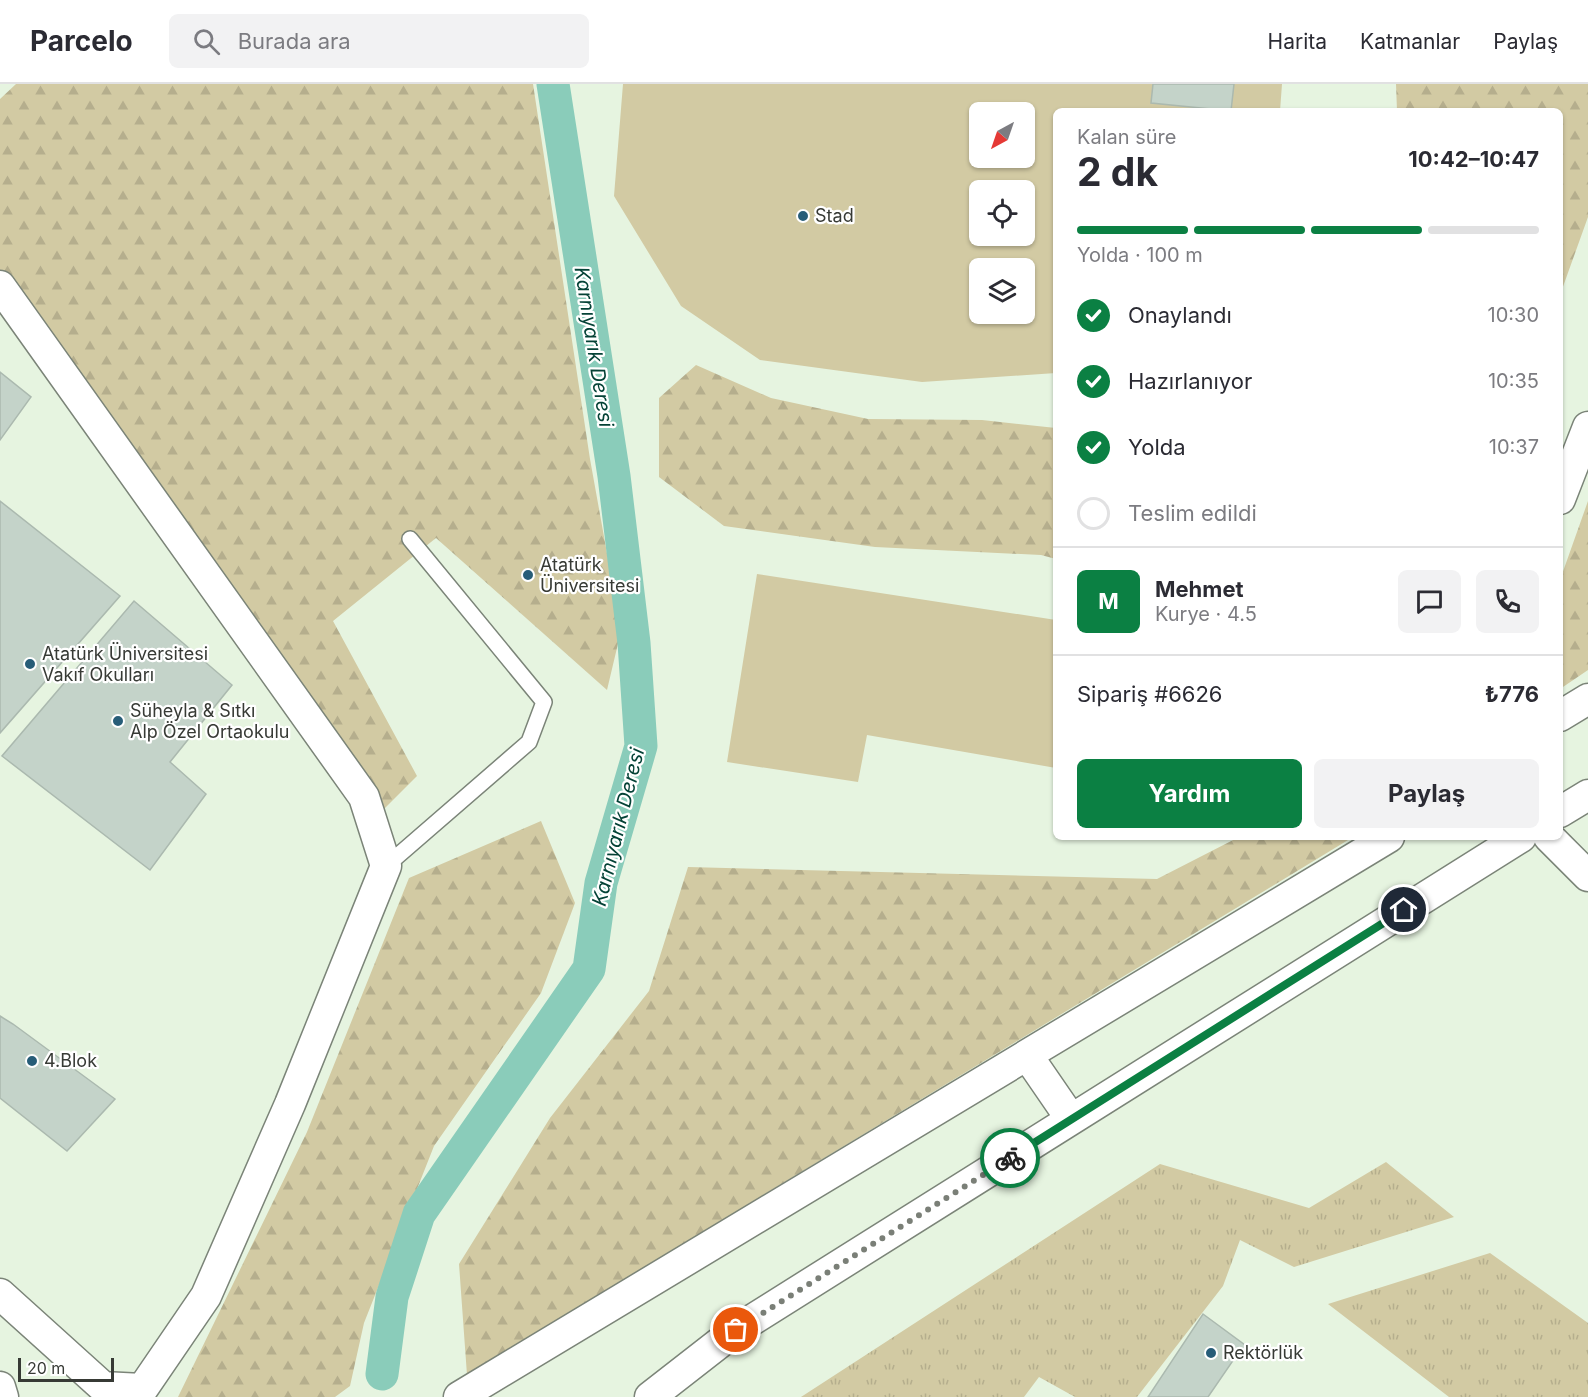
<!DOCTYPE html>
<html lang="tr">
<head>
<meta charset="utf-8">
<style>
  :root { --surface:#fff; --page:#f2f2f3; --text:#2b2b33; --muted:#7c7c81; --line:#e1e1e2; --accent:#0b8043 }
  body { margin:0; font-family:Inter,sans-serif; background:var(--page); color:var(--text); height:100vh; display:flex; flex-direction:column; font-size:22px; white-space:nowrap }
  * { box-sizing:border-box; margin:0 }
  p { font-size:20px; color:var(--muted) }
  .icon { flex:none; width:33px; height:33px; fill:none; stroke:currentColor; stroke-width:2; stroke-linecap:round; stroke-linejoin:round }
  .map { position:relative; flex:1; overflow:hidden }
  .drawer { position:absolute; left:1053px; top:24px; width:510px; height:732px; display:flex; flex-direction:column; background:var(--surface); border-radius:9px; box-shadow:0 2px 4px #0004 }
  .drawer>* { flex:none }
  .needle { width:39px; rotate:220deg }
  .buttons { position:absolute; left:969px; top:18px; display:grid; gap:12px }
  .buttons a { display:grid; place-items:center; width:66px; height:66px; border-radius:9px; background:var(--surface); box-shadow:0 2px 4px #0004; font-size:30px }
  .scale { position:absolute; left:18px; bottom:15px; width:96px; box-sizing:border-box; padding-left:6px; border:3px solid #373a35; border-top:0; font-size:16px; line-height:21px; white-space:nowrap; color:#373a35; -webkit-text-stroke:4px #fff; paint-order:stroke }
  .pin { position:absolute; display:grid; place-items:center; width:51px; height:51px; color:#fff; margin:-26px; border:3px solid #fff; border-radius:50%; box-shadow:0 2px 6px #0007 }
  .courier { position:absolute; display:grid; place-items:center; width:60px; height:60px; margin:-30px; border:4px solid #0b8043; border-radius:50%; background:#fff; color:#222; box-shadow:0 2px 8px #0007 }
  .overview em { font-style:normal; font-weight:700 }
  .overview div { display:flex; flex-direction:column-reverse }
  .overview { display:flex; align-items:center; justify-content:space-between; height:102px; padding:0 24px }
  h1 { font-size:39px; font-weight:700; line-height:45px }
  .bar { display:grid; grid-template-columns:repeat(4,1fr); gap:9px 6px; align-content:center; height:72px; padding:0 24px }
  .bar i { height:8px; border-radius:4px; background:var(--line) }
  .bar .active { background:var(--accent) }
  .bar p { grid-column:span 4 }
  .line { display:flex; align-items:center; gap:15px; padding:0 24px; border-top:2px solid var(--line) }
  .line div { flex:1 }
  .round { display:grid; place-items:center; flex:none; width:63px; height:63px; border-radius:9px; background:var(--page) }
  ol { padding:0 24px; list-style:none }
  li { display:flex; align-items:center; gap:18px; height:66px }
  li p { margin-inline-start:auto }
  li .icon { padding:6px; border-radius:50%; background:var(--accent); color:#fff; stroke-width:4 }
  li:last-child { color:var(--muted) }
  li i { width:33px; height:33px; border:3px solid var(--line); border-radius:50% }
  .action { display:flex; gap:12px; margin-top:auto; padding:12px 24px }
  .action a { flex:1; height:69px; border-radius:9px; background:var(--accent); color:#fff; font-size:24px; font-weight:700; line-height:69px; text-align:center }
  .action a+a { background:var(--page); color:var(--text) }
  header { display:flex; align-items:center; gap:36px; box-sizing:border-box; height:84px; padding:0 30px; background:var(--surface); border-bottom:2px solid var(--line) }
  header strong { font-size:28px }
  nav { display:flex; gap:33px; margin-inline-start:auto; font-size:21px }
  .search { width:420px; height:54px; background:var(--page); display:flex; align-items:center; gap:15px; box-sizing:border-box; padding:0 21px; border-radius:9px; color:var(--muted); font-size:22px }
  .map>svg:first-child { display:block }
  .built { fill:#e6f4e0; fill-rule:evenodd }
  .grass { fill:url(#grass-tufts) }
  .forest { fill:url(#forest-firs) }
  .pitch { fill:#d2caa3; fill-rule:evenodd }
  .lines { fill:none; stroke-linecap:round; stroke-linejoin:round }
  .canal { stroke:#8accba; stroke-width:33 }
  .building { fill:#c4d3c9; stroke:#abb9af; stroke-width:1.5 }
  .lane-casing { stroke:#7b8478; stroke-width:18 }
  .street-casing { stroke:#7b8478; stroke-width:33 }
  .lane { stroke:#fff; stroke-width:15 }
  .street { stroke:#fff; stroke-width:30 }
  .done { stroke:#7a7f77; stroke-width:6; stroke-dasharray:0 10.8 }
  .route { stroke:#0b8043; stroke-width:8 }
  .poi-dot { fill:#275d78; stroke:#fff; stroke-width:2 }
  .labels { text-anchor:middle; stroke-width:4.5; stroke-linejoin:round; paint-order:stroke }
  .poi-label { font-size:18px; fill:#373a35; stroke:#fff; text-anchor:start }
  .water-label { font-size:20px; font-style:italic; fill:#044236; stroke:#fff }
</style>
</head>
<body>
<header>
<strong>Parcelo</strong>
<div class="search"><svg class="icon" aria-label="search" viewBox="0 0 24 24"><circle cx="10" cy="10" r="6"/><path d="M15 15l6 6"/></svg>Burada ara</div>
<nav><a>Harita</a><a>Katmanlar</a><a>Paylaş</a></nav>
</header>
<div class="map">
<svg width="1588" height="1313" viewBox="0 0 1588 1313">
  <defs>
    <pattern id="grass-tufts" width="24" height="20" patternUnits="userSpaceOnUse" patternTransform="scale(1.5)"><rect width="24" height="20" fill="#d2caa3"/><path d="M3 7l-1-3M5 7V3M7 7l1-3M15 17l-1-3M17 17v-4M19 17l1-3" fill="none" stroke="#b5ae8d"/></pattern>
    <pattern id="forest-firs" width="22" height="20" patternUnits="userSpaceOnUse" patternTransform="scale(1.5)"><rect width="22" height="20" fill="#d2caa3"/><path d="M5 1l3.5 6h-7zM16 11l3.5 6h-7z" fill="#b5ae8d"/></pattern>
  </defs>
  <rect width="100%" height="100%" fill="#f5fff1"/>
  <path class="built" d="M0,0H1588V1313H0ZM1056,27H1560V753H1056ZM980,28H1024V74H980ZM980,106H1024V152H980ZM980,184H1024V230H980Z"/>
  <path class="grass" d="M1386,1078L1454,1133L1294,1183L1240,1156L1223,1202L1137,1313H1075L1039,1293L1024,1313H801L1160,1080L1309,1124Z
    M1490,1169L1588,1239V1313H1449L1328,1220Z"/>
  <path class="forest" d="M16,0H533L590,375L621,547L607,606L436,454L333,537L417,692L384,725L0,193V15Z
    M1396,0H1588V133L1560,211V27H1397Z
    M696,281L771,314L868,335L982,336L1056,344V475L1041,471L875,463L724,442L659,393V314Z
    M1588,417V586L1560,605V496Z
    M541,737L575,819L541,909L434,1062L364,1239L350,1302L335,1313H178L307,1048L409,794Z
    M1239,753H1353L467,1291L459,1180L550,1034L649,907L688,783L1157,795Z"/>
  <path class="pitch" d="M623,0H1282L1280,27H1056V289L922,298L760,276L681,222L614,112ZM980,28H1024V74H980ZM980,106H1024V152H980ZM980,184H1024V230H980Z
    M757,490L1056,536V684L867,651L858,698L727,678Z"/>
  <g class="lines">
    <path class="canal" d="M382,1290L392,1213L419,1130L589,885L601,799L641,662L634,559L614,392L553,0"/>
  </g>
  <path class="building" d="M1153,0H1234L1231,27L1151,19Z
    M0,288L31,313L0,356Z
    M0,417L120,512L0,649Z
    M134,517L232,601L170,678L206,710L150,786L2,672Z
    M0,932L13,940L115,1015L67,1067L0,1014Z
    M1203,1230L1249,1264L1240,1276L1234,1275L1208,1313H1148Z"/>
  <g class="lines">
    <defs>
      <path id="lane" d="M386,782L529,658L544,618L410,455"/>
      <path id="street" d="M0,202L364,713L386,782L290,1020L206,1212L137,1313
        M1560,415L1588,343
        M1560,632L1588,615
        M1560,728L1588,711
        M1549,753L1588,792
        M1027,971L1071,1035
        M0,1210L103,1303L142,1305
        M0,1303L3,1313
        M459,1313L1389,753
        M650,1313L736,1246L1521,753"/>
    </defs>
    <use href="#lane" class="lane-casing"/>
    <use href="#street" class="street-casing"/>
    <use href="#lane" class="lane"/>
    <use href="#street" class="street"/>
  </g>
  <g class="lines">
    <path class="done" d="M736,1246L1010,1074"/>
    <path class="route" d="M1010,1074L1404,826"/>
  </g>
  <g class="poi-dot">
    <circle cx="803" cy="132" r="6"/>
    <circle cx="528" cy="491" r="6"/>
    <circle cx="30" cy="580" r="6"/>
    <circle cx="118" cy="637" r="6"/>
    <circle cx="32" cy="977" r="6"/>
    <circle cx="1211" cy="1269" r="6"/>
  </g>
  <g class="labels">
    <g class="poi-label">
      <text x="815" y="138">Stad</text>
      <text x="540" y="487">Atatürk<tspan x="540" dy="21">Üniversitesi</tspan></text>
      <text x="42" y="576">Atatürk Üniversitesi<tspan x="42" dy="21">Vakıf Okulları</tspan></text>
      <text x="130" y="633">Süheyla &amp; Sıtkı<tspan x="130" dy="21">Alp Özel Ortaokulu</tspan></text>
      <text x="44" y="983">4.Blok</text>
      <text x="1223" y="1275">Rektörlük</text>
    </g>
    <g class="water-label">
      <text transform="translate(594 263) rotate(81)" y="7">Karnıyarık Deresi</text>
      <text transform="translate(618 743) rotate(-76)" y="7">Karnıyarık Deresi</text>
    </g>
  </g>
</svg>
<div class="buttons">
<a><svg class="needle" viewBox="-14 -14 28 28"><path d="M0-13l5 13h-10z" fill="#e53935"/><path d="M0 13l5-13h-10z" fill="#7c7c81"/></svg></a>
<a><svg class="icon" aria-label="locate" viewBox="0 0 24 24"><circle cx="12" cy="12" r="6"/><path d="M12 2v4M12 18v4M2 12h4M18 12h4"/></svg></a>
<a><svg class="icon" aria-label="layers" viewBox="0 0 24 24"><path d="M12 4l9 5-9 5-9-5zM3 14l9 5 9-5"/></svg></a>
</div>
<div class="scale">20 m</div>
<div class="pin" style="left:736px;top:1246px;background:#ea580c"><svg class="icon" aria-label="bag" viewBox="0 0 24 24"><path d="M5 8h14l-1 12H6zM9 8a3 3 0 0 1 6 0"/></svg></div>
<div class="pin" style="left:1404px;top:826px;background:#1f2937"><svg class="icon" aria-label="home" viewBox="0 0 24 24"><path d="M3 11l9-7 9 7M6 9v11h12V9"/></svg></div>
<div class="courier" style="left:1010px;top:1074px"><svg class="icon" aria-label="bike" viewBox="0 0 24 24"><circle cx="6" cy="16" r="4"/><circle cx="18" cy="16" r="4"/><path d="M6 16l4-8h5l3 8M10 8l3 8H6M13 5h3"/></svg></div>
<section class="drawer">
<div class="overview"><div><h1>2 dk</h1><p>Kalan süre</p></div><em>10:42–10:47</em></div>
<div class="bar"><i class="active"></i><i class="active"></i><i class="active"></i><i></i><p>Yolda · 100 m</p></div>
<ol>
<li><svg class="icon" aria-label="check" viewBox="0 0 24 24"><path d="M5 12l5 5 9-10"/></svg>Onaylandı<p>10:30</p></li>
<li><svg class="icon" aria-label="check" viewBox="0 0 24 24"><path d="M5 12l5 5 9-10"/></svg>Hazırlanıyor<p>10:35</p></li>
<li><svg class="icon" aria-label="check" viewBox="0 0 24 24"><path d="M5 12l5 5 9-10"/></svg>Yolda<p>10:37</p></li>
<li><i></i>Teslim edildi</li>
</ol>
<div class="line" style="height:108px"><b class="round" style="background:var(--accent);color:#fff">M</b><div><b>Mehmet</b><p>Kurye · 4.5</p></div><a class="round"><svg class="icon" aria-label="chat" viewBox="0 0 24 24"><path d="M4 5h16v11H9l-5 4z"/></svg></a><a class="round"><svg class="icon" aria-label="phone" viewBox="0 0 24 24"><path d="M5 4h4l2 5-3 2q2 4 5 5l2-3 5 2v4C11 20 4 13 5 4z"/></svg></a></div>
<div class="line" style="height:78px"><div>Sipariş #6626</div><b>₺776</b></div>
<div class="action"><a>Yardım</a><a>Paylaş</a></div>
</section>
</div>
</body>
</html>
